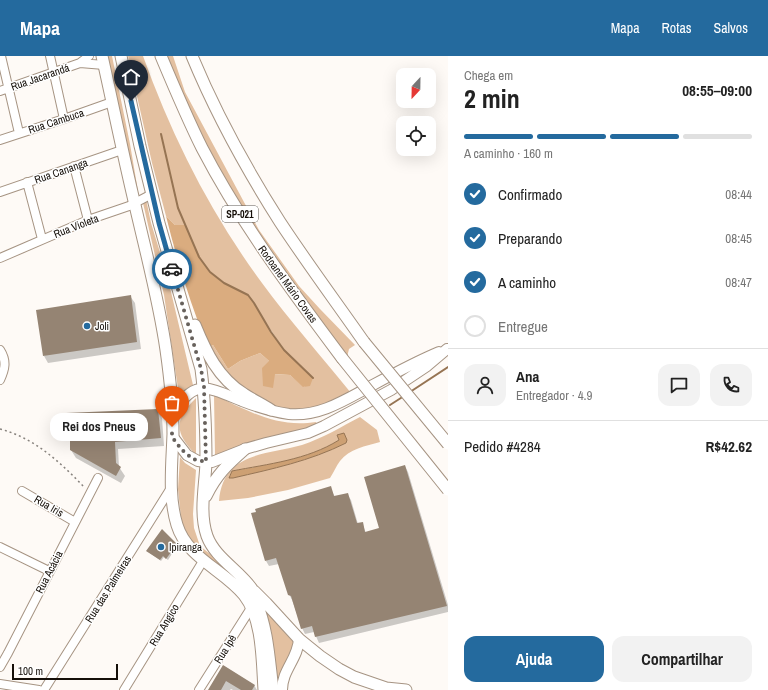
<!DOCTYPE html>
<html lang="pt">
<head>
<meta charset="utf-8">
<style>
  :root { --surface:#fff; --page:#f2f2f2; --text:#222; --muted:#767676; --line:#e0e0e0; --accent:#246a9e }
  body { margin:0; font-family:"Archivo Narrow",sans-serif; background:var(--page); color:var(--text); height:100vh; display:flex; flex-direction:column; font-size:15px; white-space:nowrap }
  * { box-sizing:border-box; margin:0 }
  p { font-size:13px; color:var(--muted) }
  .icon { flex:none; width:22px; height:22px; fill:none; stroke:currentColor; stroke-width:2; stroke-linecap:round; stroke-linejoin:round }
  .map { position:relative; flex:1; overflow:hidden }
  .sheet { display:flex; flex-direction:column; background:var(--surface); width:320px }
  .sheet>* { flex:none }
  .needle { width:26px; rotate:202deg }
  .tools { position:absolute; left:396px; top:12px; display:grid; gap:8px }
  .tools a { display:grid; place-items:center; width:40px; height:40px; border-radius:8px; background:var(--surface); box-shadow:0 4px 16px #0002; font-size:20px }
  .scale { position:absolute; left:12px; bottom:10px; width:106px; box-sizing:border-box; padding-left:4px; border:2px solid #150f09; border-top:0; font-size:11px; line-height:14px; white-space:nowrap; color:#150f09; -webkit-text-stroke:3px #fff; paint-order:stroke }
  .pin { position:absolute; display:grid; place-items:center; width:34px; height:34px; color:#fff; margin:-41px -17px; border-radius:50% 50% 50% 0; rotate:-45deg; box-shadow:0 0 4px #0007 }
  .pin .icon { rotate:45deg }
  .courier { position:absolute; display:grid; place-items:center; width:40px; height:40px; margin:-20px; border:3px solid #246a9e; border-radius:50%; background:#fff; color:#222; box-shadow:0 1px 5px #0007 }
  .bubble { position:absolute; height:28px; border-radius:12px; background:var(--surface); box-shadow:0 4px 16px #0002; font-size:13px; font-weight:700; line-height:28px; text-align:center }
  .overview em { font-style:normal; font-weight:700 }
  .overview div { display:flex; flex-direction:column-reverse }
  .overview { display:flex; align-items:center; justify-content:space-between; height:68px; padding:0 16px }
  h1 { font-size:26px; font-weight:700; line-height:30px }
  .bar { display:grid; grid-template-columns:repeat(4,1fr); gap:6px 4px; align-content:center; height:48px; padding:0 16px }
  .bar i { height:5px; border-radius:3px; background:var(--line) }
  .bar .active { background:var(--accent) }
  .bar p { grid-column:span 4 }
  .line { display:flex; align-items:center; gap:10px; padding:0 16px; border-top:1px solid var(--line) }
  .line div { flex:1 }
  .round { display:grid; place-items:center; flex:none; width:42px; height:42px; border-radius:12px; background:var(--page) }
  ol { padding:0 16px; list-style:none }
  li { display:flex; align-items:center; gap:12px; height:44px }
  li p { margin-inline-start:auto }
  li .icon { padding:4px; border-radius:50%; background:var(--accent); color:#fff; stroke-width:4 }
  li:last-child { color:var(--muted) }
  li i { width:22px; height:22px; border:2px solid var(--line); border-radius:50% }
  .cta { display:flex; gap:8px; margin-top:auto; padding:8px 16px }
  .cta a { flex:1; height:46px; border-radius:12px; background:var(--accent); color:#fff; font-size:16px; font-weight:700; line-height:46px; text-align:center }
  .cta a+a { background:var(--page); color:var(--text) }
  header { display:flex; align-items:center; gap:24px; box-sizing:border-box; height:56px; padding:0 20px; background:var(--accent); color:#fff }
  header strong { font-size:19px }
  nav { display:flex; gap:22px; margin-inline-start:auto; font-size:14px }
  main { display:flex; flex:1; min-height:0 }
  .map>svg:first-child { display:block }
  .green { fill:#e3c0a0; fill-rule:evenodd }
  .forest { fill:#daac7f }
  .water { fill:#cda073; stroke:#967453 }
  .shadow { fill:#0003 }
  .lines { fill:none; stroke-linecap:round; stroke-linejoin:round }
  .stream { stroke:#967453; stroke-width:2 }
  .building { fill:#958473 }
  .minor-casing { stroke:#a69483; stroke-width:10 }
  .major-casing { stroke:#a69483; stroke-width:12 }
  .highway-casing { stroke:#a69483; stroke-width:13 }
  .path { stroke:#88837e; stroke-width:1.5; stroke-dasharray:2 3; stroke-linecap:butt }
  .minor { stroke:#fff; stroke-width:8 }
  .major { stroke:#fff; stroke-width:10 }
  .highway { stroke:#fff; stroke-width:11 }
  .highway-bridge-casing { stroke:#a69483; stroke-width:13; stroke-linecap:butt }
  .highway-bridge { stroke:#fff; stroke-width:11 }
  .done { stroke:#67615c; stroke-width:4; stroke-dasharray:0 7.2 }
  .route { stroke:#246a9e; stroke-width:5 }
  .poi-dot { fill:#246a9e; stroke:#fff; stroke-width:1.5 }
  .labels { text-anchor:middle; stroke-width:3; stroke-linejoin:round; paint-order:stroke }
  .shield { fill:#fff; stroke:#5b5753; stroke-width:1 }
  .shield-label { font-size:10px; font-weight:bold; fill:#150f09 }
  .street-label { font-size:11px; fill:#150f09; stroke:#fff }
  .poi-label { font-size:11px; fill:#150f09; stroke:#fff; text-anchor:start }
</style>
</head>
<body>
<header>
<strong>Mapa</strong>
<nav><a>Mapa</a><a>Rotas</a><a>Salvos</a></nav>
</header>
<main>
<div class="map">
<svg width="448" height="634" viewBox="0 0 448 634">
  <rect width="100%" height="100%" fill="#fefaf6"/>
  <path class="green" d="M107,0H112L130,88L139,141L138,142Z
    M128,0H143C172,81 211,158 262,227C290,265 322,301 351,337L313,352L298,354L281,353L240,335L208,292L213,289L228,313L240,305L260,297L269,305L274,318L290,319L304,331L313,322L284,294L248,239L224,227L210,216L175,169L166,160L152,107Z
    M162,0H173L185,36L259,174L299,230L320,253L355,289L349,293L347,301L245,172Z
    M146,143L151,167L167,219L193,329L186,333L179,339L164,239L143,147Z
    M214,339C249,355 276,372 316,366L317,370L215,400Z
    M196,342V399C175,377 173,364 196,342Z
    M360,361L377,374L380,386C366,390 349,393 340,405C336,410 334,416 330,422L288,434L248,442L219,445C223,396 266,399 302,389C323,382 341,371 360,361ZM337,379L346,387C310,405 272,413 233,422L229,421L232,415C268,408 307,404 339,384Z
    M180,401L185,407L196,414L193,458L194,472L200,490L220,506L244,531L196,494L182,472L178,433Z
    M266,555L295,588L278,632L271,574Z"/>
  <path class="forest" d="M166,160L175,169H185L201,203L210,216L224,227L248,239L254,247L271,276L284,294L313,322L310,330L303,331L290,319L275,318L273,332L263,330L262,312L269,305L260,297L240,305L228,313L213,289L208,292C191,249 177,205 166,160Z"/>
  <path class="water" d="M344,377L347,384L346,387C310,405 272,413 233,422H229L232,415C268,408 307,404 339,384L337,379Z"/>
  <path class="shadow" d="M130,240L135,247L141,293L48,307L44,300Z
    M158,354L162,362L164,390L118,393L119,411L125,420L121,427L76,402L71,394Z
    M405,410L408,416L448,549V556L319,587L314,576L305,578L302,572L292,544L289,538L279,508L269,510L266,505L330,431L335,441L347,438L351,444L358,468L362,467L366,477L380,473Z
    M176,488L177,490L168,504L164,501L161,505L147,495Z
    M224,610L254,629L257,634H233L231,633L230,634H210Z"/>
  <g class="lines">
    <path class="stream" d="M161,78L178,152L199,201L210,216L224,227L248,239L254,247L271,276L284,294L313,322
      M410,336L448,311
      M390,349L404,340"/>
  </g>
  <path class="building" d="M131,239L137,286L43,300L36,254Z
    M158,353L161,382L115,386L116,407L121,411L116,420L70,394V379L66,357Z
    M405,409L447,550L315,581L312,570L301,573L291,540L288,539L276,502L265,505L251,457L256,456L255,453L331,430L334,440L348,437L357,467L363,466L365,476L379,472L364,421Z
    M162,473L177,488L166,503L163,500L160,504L146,495Z
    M223,609L255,629L252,634H241L226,625L221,634H208Z"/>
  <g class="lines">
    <defs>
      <path id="minor" d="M1,0L19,77
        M50,0L64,63
        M80,7L104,9
        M0,35L80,7L89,0
        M0,84L64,63L112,46
        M74,110L88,164
        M27,126L42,183
        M0,136L122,94
        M0,202L88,164L129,150L152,138
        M0,294C7,305 5,313 0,324
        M22,435L75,466
        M0,491L49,515
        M0,611L8,597L98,422
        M0,628L39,634
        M44,634L171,432
        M124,634L203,505
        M199,634L251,552"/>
      <path id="major" d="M173,360C192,321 208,331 242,345C255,350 275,356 289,358C319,361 345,344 371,330C393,318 415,306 439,296
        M173,381L187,399L198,405L206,406H212L245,393L266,387L308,377L324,370L391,334L427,310L447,293
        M282,634C282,614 298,603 299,583"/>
      <path id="highway" d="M102,0C113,49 123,99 135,149C146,197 159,245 166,294C170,322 173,350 173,378C172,408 168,440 177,469C187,502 224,514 244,539C263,563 262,605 264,634
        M121,0L140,90L159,167L201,313C205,344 206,376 206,407C205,430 199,457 207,480C215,502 239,514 252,533C254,536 255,541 256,545C268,574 269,603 273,634
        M161,0C174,31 187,62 202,92C241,167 291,234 342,302
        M192,0C216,58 247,114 280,166C307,207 336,246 364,286
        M195,269C206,296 218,322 244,338C253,344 262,348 271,354
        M206,440C217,418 227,409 245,393
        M254,535L266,547L299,583L320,600L339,613L354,621L386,632L406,634"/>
    </defs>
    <use href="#minor" class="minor-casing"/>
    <use href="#major" class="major-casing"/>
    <use href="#highway" class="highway-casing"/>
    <path class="path" d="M0,373C35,382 61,407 85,432"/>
    <use href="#minor" class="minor"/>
    <use href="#major" class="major"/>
    <use href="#highway" class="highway"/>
    <defs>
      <path id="highway-bridge" d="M364,286L448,388
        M342,302L448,434"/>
    </defs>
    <use href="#highway-bridge" class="highway-bridge-casing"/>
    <use href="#highway-bridge" class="highway-bridge"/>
  </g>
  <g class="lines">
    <path class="done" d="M172,213L201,313L204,331L206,406L193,403L182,394L172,381V371"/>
    <path class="route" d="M131,45L159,167L172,213"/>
  </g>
  <g class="poi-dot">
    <circle cx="87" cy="270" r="4"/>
    <circle cx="161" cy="491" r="4"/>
  </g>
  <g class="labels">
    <rect class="shield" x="222" y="150" width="36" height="16" rx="3"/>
    <g class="shield-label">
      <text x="240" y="162">SP-021</text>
    </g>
    <g class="street-label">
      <text transform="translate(40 21) rotate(-19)" y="4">Rua Jacarandá</text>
      <text transform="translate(56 65) rotate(-18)" y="4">Rua Cambuca</text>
      <text transform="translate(61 115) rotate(-19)" y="4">Rua Cananga</text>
      <text transform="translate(76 170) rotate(-21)" y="4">Rua Violeta</text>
      <text transform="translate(288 228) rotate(54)" y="4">Rodoanel Mário Covas</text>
      <text transform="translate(49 450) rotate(30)" y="4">Rua Iris</text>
      <text transform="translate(49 516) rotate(-63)" y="4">Rua Acácia</text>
      <text transform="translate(108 533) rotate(-58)" y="4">Rua das Palmeiras</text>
      <text transform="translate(164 569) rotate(-59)" y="4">Rua Angico</text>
      <text transform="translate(225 593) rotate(-58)" y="4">Rua Ipê</text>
    </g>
    <g class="poi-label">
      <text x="95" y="274">Joli</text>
      <text x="169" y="495">Ipiranga</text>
    </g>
  </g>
</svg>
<div class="tools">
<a><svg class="needle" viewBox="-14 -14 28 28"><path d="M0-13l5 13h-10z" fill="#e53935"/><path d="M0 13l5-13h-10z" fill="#767676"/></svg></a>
<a><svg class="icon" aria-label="locate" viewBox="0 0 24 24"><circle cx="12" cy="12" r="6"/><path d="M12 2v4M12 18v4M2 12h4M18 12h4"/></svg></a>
</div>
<div class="scale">100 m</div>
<div class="pin" style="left:172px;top:371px;background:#ea580c"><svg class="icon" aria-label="bag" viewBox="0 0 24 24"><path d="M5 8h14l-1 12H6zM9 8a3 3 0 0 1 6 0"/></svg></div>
<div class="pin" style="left:131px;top:45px;background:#1f2937"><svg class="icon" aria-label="home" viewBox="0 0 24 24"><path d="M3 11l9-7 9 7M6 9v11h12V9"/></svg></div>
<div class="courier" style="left:172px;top:213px"><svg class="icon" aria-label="car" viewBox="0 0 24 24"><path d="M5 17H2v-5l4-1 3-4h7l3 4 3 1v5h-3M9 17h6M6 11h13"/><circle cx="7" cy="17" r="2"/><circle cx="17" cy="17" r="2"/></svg></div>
<div class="bubble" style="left:50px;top:357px;width:98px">Rei dos Pneus</div>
</div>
<section class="sheet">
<div class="overview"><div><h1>2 min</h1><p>Chega em</p></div><em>08:55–09:00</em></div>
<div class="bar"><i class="active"></i><i class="active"></i><i class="active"></i><i></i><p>A caminho · 160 m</p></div>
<ol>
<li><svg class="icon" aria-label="check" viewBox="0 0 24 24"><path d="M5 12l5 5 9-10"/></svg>Confirmado<p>08:44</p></li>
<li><svg class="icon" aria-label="check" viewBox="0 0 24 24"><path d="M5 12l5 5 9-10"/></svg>Preparando<p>08:45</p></li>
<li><svg class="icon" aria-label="check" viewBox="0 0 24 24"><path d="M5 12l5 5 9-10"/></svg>A caminho<p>08:47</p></li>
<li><i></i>Entregue</li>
</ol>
<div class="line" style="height:72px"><a class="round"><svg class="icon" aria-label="person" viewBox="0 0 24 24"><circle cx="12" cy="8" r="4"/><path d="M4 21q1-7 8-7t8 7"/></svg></a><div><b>Ana</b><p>Entregador · 4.9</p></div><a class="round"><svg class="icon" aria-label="chat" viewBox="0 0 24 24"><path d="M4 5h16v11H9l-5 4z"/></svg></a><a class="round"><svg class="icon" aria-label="phone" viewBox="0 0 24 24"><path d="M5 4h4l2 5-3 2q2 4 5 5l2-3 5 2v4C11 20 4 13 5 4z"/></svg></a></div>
<div class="line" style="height:52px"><div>Pedido #4284</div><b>R$42.62</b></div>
<div class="cta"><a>Ajuda</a><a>Compartilhar</a></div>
</section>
</main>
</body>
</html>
